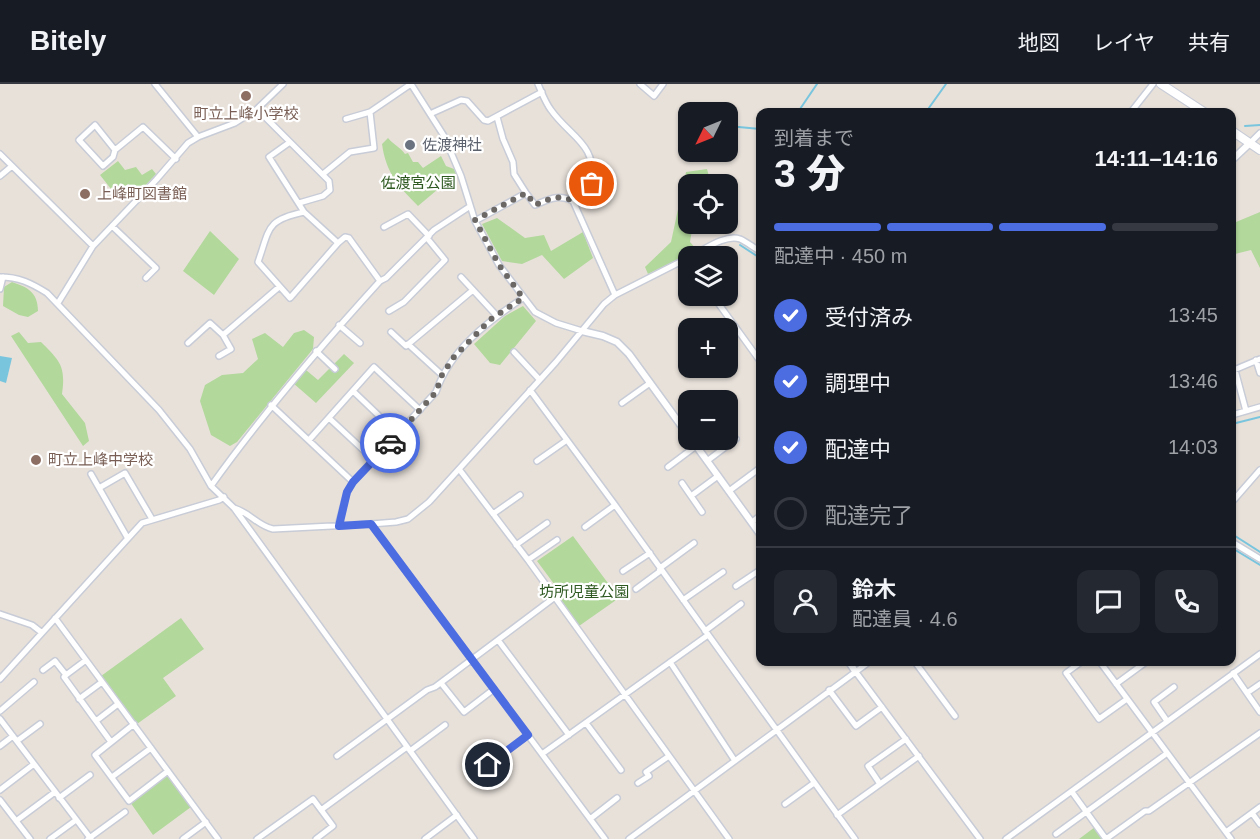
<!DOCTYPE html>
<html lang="ja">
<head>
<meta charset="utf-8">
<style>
  :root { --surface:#171b24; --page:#242831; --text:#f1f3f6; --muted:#9ea1a6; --line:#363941; --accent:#4c6ce2 }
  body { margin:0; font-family:Helvetica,"Noto Sans JP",sans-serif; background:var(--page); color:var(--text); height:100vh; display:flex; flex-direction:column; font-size:22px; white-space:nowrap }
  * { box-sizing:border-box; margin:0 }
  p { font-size:20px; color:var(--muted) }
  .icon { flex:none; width:33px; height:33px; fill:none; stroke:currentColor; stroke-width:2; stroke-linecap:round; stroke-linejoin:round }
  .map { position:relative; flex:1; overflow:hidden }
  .drawer { position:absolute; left:756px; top:24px; width:480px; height:558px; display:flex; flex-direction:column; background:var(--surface); border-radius:12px; box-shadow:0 2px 4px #0004 }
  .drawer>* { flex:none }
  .needle { width:39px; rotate:227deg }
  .controls { position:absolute; left:678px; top:18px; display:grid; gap:12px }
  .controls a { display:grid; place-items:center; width:60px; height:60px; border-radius:12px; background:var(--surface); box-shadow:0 2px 4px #0004; font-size:30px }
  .pin { position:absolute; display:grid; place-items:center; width:51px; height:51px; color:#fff; margin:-26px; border:3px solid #fff; border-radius:50%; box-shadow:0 2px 6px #0007 }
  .courier { position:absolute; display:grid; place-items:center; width:60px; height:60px; margin:-30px; border:4px solid #4c6ce2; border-radius:50%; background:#fff; color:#222; box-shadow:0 2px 8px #0007 }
  .headline em { font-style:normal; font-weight:800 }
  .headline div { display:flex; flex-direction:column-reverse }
  .headline { display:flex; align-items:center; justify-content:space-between; height:102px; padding:0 18px }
  h1 { font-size:39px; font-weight:800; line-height:45px }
  .bar { display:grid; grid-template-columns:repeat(4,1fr); gap:9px 6px; align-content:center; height:72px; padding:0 18px }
  .bar i { height:8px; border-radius:4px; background:var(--line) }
  .bar .active { background:var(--accent) }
  .bar p { grid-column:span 4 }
  .line { display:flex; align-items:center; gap:15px; padding:0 18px; border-top:2px solid var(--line) }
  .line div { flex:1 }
  .round { display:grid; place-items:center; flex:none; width:63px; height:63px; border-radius:12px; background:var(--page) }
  ol { padding:0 18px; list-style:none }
  li { display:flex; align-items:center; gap:18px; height:66px }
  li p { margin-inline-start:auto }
  li .icon { padding:6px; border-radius:50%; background:var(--accent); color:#fff; stroke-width:4 }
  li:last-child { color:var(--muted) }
  li i { width:33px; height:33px; border:3px solid var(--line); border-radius:50% }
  header { display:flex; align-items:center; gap:36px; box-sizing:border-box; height:84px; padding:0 30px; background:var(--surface); border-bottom:2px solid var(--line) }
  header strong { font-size:28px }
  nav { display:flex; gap:33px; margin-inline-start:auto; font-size:21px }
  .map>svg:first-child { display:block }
  .green { fill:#b2d89c }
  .water { fill:#79c5de }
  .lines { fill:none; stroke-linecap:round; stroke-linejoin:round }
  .stream { stroke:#79c5de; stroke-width:2 }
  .minor-casing { stroke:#c8ccd7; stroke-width:8 }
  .tertiary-casing { stroke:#c8ccd7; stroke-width:9 }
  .secondary-casing { stroke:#c8ccd7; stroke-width:10 }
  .minor { stroke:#fff; stroke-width:5 }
  .tertiary { stroke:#fff; stroke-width:6 }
  .secondary { stroke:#fff; stroke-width:8 }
  .done { stroke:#6b6866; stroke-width:6; stroke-dasharray:0 10.8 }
  .route { stroke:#4c6ce2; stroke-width:8 }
  .education-dot { fill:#8d6e63; stroke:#fff; stroke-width:2 }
  .worship-dot { fill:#6b7280; stroke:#fff; stroke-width:2 }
  .labels { text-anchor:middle; stroke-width:4.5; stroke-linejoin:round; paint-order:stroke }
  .education-label { font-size:15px; fill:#785e54; stroke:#fff; text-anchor:start }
  .worship-label { font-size:15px; fill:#5b616d; stroke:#fff; text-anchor:start }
  .park-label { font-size:15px; fill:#2e5921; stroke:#fff }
</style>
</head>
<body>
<header>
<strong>Bitely</strong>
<nav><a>地図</a><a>レイヤ</a><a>共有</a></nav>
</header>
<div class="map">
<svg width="1260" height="755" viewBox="0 0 1260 755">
  <rect width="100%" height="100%" fill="#e8e1da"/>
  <path class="green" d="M388,54C394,61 400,63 405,70L408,69L413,78H418L423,84L441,72L446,82L454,85L456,90L418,122C398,102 386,89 382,60Z
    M118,77L125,86L136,83L142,91L152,85L156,90L140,107L128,100L115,110L100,91Z
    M707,85L711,100H688V140H693L690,158L697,166L648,190L645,183L671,158L686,88Z
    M1260,128V184L1251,166L1235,170L1232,167V149L1236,138Z
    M497,134L525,154L544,151L551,167L583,148L593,174L564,195L542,171L522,180L502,177L482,140Z
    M210,147L239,175L214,211L183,187Z
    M12,198C27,203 38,208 38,227L28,233L19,231L3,222L4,203Z
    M523,222L536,237L500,281L490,279L474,260L505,232Z
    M304,246L314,253L313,265L237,358L230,362L211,351L200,317L205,301L222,291L243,289L258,275L252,255L265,249L283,263L294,249Z
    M19,248L28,259L41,258C60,277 66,282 62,310L85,339L89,357L83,362L11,252Z
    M344,270L354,279L316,319L293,299L306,286L318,296Z
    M573,452L619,514L579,542L557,511L560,508L537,477Z
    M181,534L204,565L163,594L176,612L137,640L101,592Z
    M168,691L191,723L153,751L130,718Z
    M1095,743L1103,755H1079Z"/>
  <path class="water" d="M0,272L12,274L6,299L0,297Z"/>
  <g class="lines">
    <path class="stream" d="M684,26L690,28
      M798,28L817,0
      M926,28L946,0
      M728,42L760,45
      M1245,42L1260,41
      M740,161L760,174
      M1232,340L1260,333
      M1232,450L1260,468
      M1232,464L1260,481"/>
    <defs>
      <path id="minor" d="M155,0L198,53
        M411,0L444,52L461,92L475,137L499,181L535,228L556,239L582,247
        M538,0C542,9 545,18 551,26C571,54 597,59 592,100L573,117
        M640,0L654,12L663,0
        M257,25L290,58L269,73L304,128L338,159L345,153L349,154L380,197
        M1131,28L1153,0
        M430,30L461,16L467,17L484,36L488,37L542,8
        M497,33L503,55L513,78L514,90L526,109
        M346,35L370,28
        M290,58L329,97L330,106L323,112L299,119
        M1250,59L1260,49
        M115,66L95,41L79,56L103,82L113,73L115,66L143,43L176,75
        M0,70L93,162
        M323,90L350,68L374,64L370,28L411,0
        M0,92L12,82
        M304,128C266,136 270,144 258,178L290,214L338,159
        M475,137L526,109L535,121C550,115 558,110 573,117L615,211
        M112,142L156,184L146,194
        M384,143L408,130L429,152
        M691,172C704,166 725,150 740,155C747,158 754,164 760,167
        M0,193C19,193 31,199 47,209L159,326L190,365L211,402L234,424L474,755
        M461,193L497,232
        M0,205L3,193
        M713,212L760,277
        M58,219L93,162L156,96L188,59L198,53L235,39L257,25L283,0
        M389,227L404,218L445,176L427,154
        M339,241L360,259
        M391,248L406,262L473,206
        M223,251L279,203
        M188,259L210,239L223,251L231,265L219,272
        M408,260L442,291
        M316,267L335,285
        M514,268L539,295
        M1256,276L1260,289
        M1234,286L1260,275
        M1235,286L1246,327
        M530,306L615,421L855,755
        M353,307L398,350
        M622,319L650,299
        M271,321L353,398
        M1232,331L1260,323
        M329,334L374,376
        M309,356L374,283L420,326
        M537,377L567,356
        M707,377L736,355
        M668,383L696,362
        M459,385L528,476L729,755
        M91,390L127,453
        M682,399L702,428
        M211,402C263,329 320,263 380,197L386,194L434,146L469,123
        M99,404L125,389L152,435
        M729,407L760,384
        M691,412L718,392
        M1232,418L1260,386
        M234,424C249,428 258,442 273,445L371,440L396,438L408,435L429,418L459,385L556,278L604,220L615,211L688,174
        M493,430L520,411
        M752,438L760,432
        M371,440L605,755
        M338,442L347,408L353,398L436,308C450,266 487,238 523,214
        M585,443L615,421
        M1232,458L1260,475
        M516,461L547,439
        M528,476L557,456
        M623,487L650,469
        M736,502L760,486
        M636,505L659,488L660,484L694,459
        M683,516L723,488
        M0,530L32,541L41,548
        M55,534L218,755
        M705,547L741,520
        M498,556L569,651
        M670,578L735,677
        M915,578L955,632
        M1081,578L1066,589L1099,635L1127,615
        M1100,578L1231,755
        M43,586L55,577L66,591L86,576
        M855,587L980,755
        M1233,589L1260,628
        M66,591L64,593L111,658
        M0,595L142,439L219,416L224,413
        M441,599L464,628L494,605
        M1116,600L1146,578
        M829,606L856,642L882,623
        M1247,609L1260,600
        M79,615L102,598
        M0,627L34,598
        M0,635L91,755
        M96,637L118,620
        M1167,637L1154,618L1174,603
        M586,639L621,686
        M134,640L95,671L129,717L168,687
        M17,657L40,640
        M0,662L13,652
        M410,667L445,641
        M542,670L708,551
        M337,672L427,606L435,603L555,513
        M488,681L528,651
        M112,693L151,664
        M638,699L649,692L646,688L669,672
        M880,700L868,682L906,655
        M0,706L34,680
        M1072,708L1106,755L1145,727H1149L1260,649
        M59,714L90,691
        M0,716L30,755
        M785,720L814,699
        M321,726L407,663
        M1252,729L1260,740
        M837,731L919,672
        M590,735L617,714
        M16,737L55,708
        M1226,748L1260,723
        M1056,750L1166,670
        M50,755L76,736
        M88,755L125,728
        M183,755L206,738
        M257,755L313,715L333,742L316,755
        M425,755L457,731
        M629,755L869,578
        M1006,755L1260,570"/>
      <path id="tertiary" d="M1232,76L1250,59
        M582,247L603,252L617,258L629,270L688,351
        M692,356L760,450
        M849,578L855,587"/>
      <path id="secondary" d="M1161,0L1204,28
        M1232,47L1260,66"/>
    </defs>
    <use href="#minor" class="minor-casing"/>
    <use href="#tertiary" class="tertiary-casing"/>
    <use href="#secondary" class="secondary-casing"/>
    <use href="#minor" class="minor"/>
    <use href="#tertiary" class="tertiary"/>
    <use href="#secondary" class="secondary"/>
  </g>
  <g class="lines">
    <path class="done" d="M390,359L436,308L442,291L454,273L491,235L523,214L499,181L475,136L526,109L535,121C550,115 558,110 573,117L592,100"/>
    <path class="route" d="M390,359L353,398L347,408L339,442L371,440L528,651L488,681"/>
  </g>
  <g class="education-dot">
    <circle cx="246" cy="12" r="6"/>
    <circle cx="85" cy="110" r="6"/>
    <circle cx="36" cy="376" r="6"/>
  </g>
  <circle class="worship-dot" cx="410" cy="61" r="6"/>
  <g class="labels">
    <g class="education-label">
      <text x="246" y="35" text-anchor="middle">町立上峰小学校</text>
      <text x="97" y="115">上峰町図書館</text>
      <text x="48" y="381">町立上峰中学校</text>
    </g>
    <g class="worship-label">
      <text x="422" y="66">佐渡神社</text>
    </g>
    <g class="park-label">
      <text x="418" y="104">佐渡宮公園</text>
      <text x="584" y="513">坊所児童公園</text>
    </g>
  </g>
</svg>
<div class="controls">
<a><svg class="needle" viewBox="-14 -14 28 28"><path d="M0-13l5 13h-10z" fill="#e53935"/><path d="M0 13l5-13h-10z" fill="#9ea1a6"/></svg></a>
<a><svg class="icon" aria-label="locate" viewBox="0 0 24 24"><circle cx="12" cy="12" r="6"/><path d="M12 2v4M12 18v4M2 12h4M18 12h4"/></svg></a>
<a><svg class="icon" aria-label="layers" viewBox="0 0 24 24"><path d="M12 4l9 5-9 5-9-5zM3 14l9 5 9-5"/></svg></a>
<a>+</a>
<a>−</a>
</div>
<div class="pin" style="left:592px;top:100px;background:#ea580c"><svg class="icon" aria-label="bag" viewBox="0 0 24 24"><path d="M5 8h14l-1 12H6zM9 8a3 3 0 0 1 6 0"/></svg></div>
<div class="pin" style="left:488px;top:681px;background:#1f2937"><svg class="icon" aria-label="home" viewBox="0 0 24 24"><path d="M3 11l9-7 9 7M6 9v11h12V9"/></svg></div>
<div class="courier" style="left:390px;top:359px"><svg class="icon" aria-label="car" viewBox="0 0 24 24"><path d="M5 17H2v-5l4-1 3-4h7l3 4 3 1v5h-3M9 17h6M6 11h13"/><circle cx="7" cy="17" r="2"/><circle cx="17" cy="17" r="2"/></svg></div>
<section class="drawer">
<div class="headline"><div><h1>3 分</h1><p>到着まで</p></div><em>14:11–14:16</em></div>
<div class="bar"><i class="active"></i><i class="active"></i><i class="active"></i><i></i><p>配達中 · 450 m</p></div>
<ol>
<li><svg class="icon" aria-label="check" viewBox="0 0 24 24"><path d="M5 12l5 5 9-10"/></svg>受付済み<p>13:45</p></li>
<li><svg class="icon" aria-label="check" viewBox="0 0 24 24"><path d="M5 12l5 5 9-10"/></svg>調理中<p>13:46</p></li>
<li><svg class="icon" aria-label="check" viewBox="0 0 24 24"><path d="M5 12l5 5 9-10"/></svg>配達中<p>14:03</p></li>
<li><i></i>配達完了</li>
</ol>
<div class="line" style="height:108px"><a class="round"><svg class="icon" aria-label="person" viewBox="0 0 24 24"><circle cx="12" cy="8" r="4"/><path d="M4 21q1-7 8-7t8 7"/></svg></a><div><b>鈴木</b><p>配達員 · 4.6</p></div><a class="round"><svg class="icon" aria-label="chat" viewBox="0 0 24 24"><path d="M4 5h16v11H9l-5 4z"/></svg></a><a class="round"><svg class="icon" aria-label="phone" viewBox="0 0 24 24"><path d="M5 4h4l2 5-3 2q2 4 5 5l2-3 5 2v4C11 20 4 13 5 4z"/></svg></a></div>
</section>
</div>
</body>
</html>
